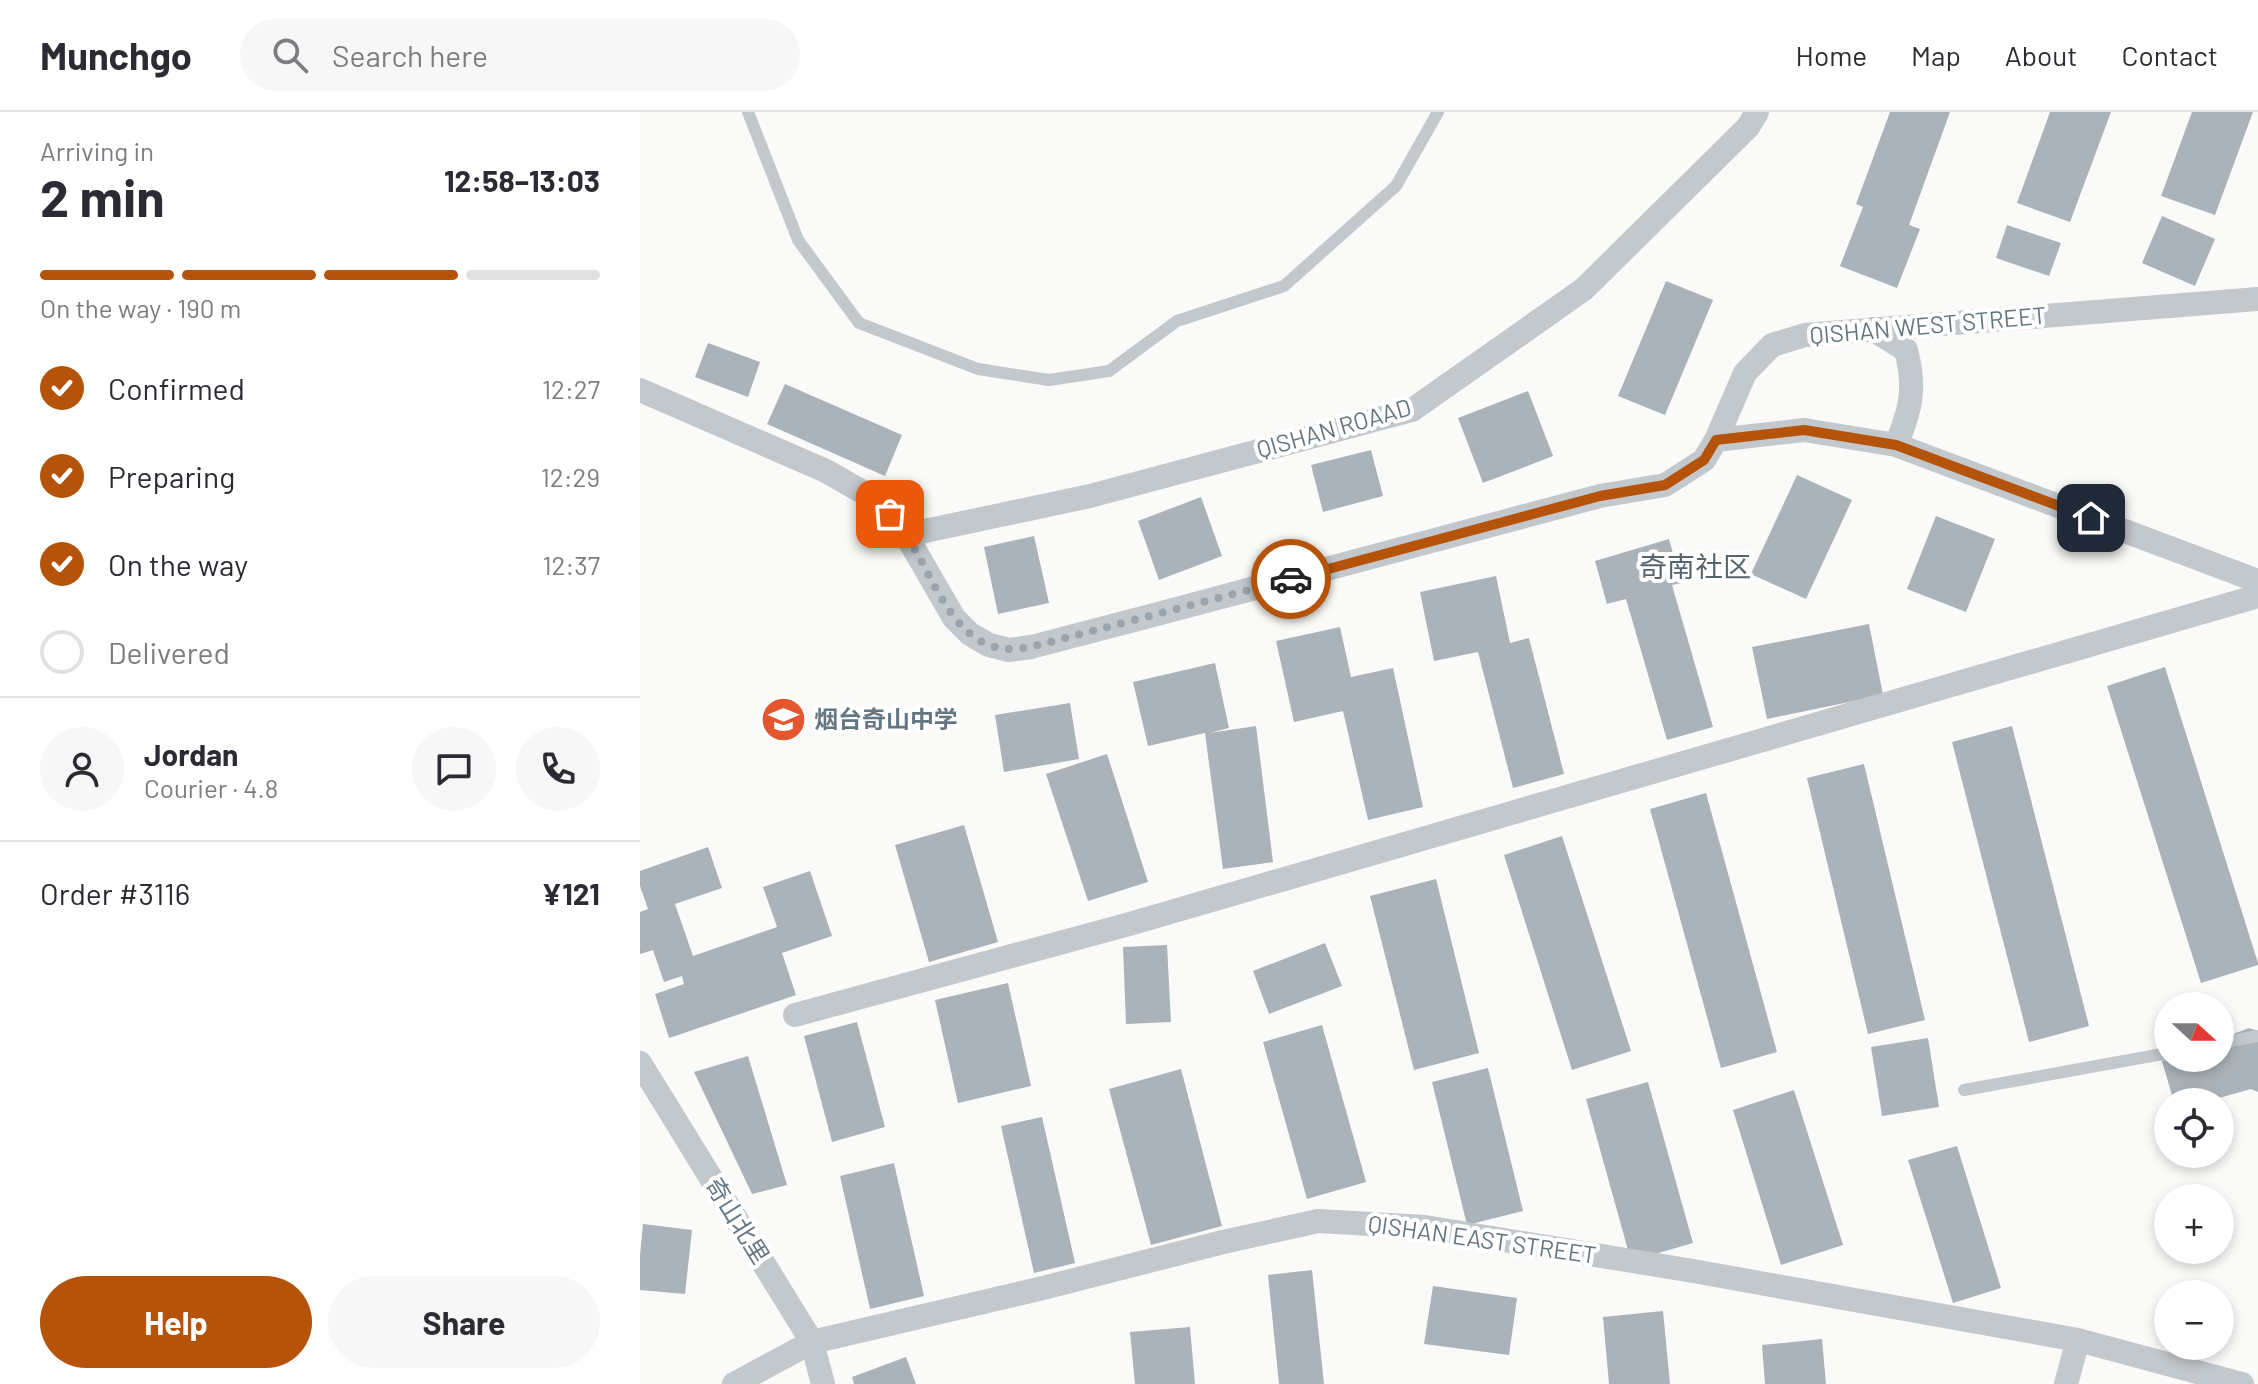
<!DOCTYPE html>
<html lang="en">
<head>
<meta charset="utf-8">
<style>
  :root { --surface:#fff; --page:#f7f7f7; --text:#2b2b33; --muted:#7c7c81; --line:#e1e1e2; --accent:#b45309 }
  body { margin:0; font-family:Barlow,"Noto Sans SC",sans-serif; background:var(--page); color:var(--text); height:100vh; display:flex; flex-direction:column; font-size:30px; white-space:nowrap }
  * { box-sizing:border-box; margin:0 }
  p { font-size:26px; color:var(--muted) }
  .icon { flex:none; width:44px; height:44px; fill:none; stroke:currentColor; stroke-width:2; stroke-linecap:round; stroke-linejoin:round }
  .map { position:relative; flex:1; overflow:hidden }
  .drawer { display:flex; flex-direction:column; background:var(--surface); width:640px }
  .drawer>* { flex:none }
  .needle { width:52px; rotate:111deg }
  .controls { position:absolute; left:1514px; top:880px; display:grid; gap:16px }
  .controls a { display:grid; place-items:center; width:80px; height:80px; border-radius:50%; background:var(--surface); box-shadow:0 4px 12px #0003; font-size:40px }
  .pin { position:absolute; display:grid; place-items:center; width:68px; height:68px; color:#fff; margin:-34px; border-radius:16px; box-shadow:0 4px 12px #0006 }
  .courier { position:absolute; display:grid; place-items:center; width:80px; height:80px; margin:-40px; border:6px solid #b45309; border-radius:50%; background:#fff; color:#222; box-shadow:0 2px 10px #0007 }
  .headline em { font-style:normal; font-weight:700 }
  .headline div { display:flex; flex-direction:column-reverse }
  .headline { display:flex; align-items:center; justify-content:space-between; height:136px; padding:0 40px }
  h1 { font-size:52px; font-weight:700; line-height:60px }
  .bar { display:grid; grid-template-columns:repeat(4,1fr); gap:12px 8px; align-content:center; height:96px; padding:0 40px }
  .bar i { height:10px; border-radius:6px; background:var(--line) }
  .bar .selected { background:var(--accent) }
  .bar p { grid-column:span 4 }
  .line { display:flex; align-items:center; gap:20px; padding:0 40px; border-top:2px solid var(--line) }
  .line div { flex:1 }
  .round { display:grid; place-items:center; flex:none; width:84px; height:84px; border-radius:42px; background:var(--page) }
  ol { padding:0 40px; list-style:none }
  li { display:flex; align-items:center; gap:24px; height:88px }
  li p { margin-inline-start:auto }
  li .icon { padding:8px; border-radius:50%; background:var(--accent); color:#fff; stroke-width:4 }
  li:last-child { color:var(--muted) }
  li i { width:44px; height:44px; border:4px solid var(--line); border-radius:50% }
  .button { display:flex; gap:16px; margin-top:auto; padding:16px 40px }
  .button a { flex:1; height:92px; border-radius:48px; background:var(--accent); color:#fff; font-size:32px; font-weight:700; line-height:92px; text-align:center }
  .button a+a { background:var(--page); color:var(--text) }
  header { display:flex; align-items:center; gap:48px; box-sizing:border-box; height:112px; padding:0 40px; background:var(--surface); border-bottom:2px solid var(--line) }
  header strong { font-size:38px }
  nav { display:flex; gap:44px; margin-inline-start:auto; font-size:28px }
  .search { width:560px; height:72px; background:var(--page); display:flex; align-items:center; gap:20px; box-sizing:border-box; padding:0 28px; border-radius:44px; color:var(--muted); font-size:30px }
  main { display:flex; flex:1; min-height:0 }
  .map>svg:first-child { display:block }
  .building { fill:#aab3b9 }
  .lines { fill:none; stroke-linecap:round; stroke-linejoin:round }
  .service { stroke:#c3c8cc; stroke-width:12 }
  .minor { stroke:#c3c8cc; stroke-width:24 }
  .done { stroke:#99a4ac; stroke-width:8; stroke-dasharray:0 14.4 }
  .route { stroke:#b45309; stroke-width:10 }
  .labels { text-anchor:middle; stroke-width:8; stroke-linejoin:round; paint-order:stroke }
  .street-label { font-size:24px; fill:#657683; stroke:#fff }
  .poi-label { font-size:24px; font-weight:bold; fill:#657683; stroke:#fff; text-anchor:start }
  .quarter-label { font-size:28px; fill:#57646e; stroke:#fff }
</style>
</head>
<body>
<header>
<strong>Munchgo</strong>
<div class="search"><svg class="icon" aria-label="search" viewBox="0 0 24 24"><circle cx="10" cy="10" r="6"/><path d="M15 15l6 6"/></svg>Search here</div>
<nav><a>Home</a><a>Map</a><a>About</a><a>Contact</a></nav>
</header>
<main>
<section class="drawer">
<div class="headline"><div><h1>2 min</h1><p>Arriving in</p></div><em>12:58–13:03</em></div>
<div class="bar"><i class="selected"></i><i class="selected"></i><i class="selected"></i><i></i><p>On the way · 190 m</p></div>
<ol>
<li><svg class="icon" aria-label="check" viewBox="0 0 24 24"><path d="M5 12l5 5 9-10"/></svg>Confirmed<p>12:27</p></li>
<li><svg class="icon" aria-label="check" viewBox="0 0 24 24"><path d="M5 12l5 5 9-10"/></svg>Preparing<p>12:29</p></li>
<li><svg class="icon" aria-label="check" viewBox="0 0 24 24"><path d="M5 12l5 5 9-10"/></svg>On the way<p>12:37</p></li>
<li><i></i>Delivered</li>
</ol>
<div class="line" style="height:144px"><a class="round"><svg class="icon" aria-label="person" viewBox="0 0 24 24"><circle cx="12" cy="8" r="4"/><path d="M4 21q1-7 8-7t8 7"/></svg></a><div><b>Jordan</b><p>Courier · 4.8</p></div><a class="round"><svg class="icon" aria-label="chat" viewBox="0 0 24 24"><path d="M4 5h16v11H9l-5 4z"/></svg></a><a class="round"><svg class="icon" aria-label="phone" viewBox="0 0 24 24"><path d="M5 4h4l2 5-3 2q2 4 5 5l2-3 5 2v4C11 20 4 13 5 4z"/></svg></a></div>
<div class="line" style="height:104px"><div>Order #3116</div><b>¥121</b></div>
<div class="button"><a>Help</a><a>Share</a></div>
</section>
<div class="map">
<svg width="1618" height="1272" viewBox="0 0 1618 1272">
  <rect width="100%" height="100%" fill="#fafaf8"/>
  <path class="building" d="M1250,0H1310L1269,113L1280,117L1257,176L1200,154L1223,95L1216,92Z
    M1410,0H1471L1430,110L1377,91Z
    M1552,0H1613L1575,103L1521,84Z
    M1522,104L1575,127L1555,174L1502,151Z
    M1367,113L1421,131L1409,164L1356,146Z
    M1026,169L1073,188L1025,303L978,284Z
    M68,231L120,250L108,285L55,265Z
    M145,272L262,323L245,364L127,312Z
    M888,279L913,344L843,371L818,306Z
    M731,338L743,384L683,400L671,353Z
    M1157,363L1212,388L1166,487L1111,462Z
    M561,385L582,444L519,468L498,409Z
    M1296,404L1355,427L1326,500L1267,477Z
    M394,424L409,491L358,502L344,435Z
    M1029,427L1041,471L1032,473L1073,615L1027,628L986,487L967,492L955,449Z
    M856,464L870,531L889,526L924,662L873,676L838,540L794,549L780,480Z
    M1229,512L1243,583L1127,607L1112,535Z
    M700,515L711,565L753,556L783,695L728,708L703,599L654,610L636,529Z
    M575,551L589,616L569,621L616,614L633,750L583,757L565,621L508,634L493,570Z
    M1525,555L1618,851V853L1561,871L1467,574Z
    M430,591L439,647L364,660L355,603Z
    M1372,614L1449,914L1389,930L1312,630Z
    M467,642L508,770L448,789L406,662Z
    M1224,652L1285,908L1228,922L1167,666Z
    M1066,681L1137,940L1081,956L1010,697Z
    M324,713L358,830L289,850L255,733Z
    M922,724L991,939L932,958L864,743Z
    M68,735L82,776L35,792L53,844L137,815L123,775L170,759L192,824L142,841L156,883L29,926L15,882L44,872L42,864L24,870L13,838L0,842V800L8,797L0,774V759Z
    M796,767L839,941L774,958L730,784Z
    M685,831L702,874L629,902L613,859Z
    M527,833L531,910L486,912L483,835Z
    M368,871L391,974L318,991L295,888Z
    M217,910L245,1015L192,1030L164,924Z
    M682,913L726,1070L667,1087L623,930Z
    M1609,916L1618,919V980L1611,977L1565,990H1534L1522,949L1530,946H1580V927Z
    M1288,926L1299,995L1242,1004L1231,935Z
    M108,944L147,1073L112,1082L54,960Z
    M848,956L883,1099L827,1113L792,970Z
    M541,957L582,1114L511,1133L469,977Z
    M1008,970L1053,1131L991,1149L946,987Z
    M1154,978L1203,1133L1141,1153L1093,998Z
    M402,1005L435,1151L394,1161L361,1014Z
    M1317,1034L1361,1176L1313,1191L1268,1048Z
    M254,1051L284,1184L230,1197L200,1064Z
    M3,1112L52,1118L45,1182L0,1178V1143Z
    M672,1158L684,1272H639L628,1163Z
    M793,1174L877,1186L869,1243L784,1232Z
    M1023,1199L1030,1272H969L963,1205Z
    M550,1215L555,1272H495L490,1220Z
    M1182,1227L1186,1272H1125L1122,1233Z
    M266,1245L276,1272H214L212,1265Z"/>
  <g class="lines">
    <path class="service" d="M108,0L158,128L219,211L338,257L409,268L469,259L537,209L644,174L756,74L798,0
      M1580,931L1618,924
      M1324,978L1528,941"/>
    <path class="minor" d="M1232,217L1266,238C1276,277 1271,297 1256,333
      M0,278L186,359L228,383L250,402L266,423L314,506L330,522L349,533L369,538L391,535L510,504L960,384L1025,373L1064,348L1076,328L1105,261L1132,233L1165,223L1618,187
      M1076,328L1164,318L1256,333L1618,469
      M266,423L450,384L772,298L944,177L1108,15L1117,0
      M155,903L493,811L1618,484
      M0,951L172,1230L183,1272
      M94,1272L172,1230L403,1176L583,1130L678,1109L785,1115L1053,1159L1438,1228L1602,1272
      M1426,1272L1438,1228"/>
  </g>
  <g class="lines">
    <path class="done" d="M250,402C255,408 260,415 265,421C289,456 307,517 349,533C363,539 377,537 391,535L651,467"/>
    <path class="route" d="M651,467L960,384L1025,373L1064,348L1076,328L1164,318L1256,333L1451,406"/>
  </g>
  <defs>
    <symbol id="school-disc" viewBox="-11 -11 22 22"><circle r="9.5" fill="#e4572e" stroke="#fff"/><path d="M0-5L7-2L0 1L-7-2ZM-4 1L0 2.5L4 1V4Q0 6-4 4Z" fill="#fff"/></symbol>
  </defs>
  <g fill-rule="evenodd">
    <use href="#school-disc" x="118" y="582" width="51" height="51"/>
  </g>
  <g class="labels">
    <g class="street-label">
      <text transform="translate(1288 214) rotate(-5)" y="8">QISHAN WEST STREET</text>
      <text transform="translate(694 317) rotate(-16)" y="8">QISHAN ROAAD</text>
      <text transform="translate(97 1109) rotate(58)" y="8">奇山北里</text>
      <text transform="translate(842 1128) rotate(8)" y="8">QISHAN EAST STREET</text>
    </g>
    <g class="poi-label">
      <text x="174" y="616">烟台奇山中学</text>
    </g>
    <g class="quarter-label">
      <text x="1055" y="465">奇南社区</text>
    </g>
  </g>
</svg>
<div class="controls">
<a><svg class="needle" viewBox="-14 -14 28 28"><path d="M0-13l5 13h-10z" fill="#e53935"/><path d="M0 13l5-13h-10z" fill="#7c7c81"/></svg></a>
<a><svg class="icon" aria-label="locate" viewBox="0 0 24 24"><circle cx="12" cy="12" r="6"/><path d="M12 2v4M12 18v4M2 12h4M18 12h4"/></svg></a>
<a>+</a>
<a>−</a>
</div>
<div class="pin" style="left:250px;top:402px;background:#ea580c"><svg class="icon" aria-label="bag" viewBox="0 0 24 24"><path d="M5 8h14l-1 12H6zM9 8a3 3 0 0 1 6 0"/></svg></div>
<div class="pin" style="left:1451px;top:406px;background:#1f2937"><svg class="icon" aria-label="home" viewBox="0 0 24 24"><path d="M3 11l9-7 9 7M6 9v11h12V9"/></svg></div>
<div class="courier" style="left:651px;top:467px"><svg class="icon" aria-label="car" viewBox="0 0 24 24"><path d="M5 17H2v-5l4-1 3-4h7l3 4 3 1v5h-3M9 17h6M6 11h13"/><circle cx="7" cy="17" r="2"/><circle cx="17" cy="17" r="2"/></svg></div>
</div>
</main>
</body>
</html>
